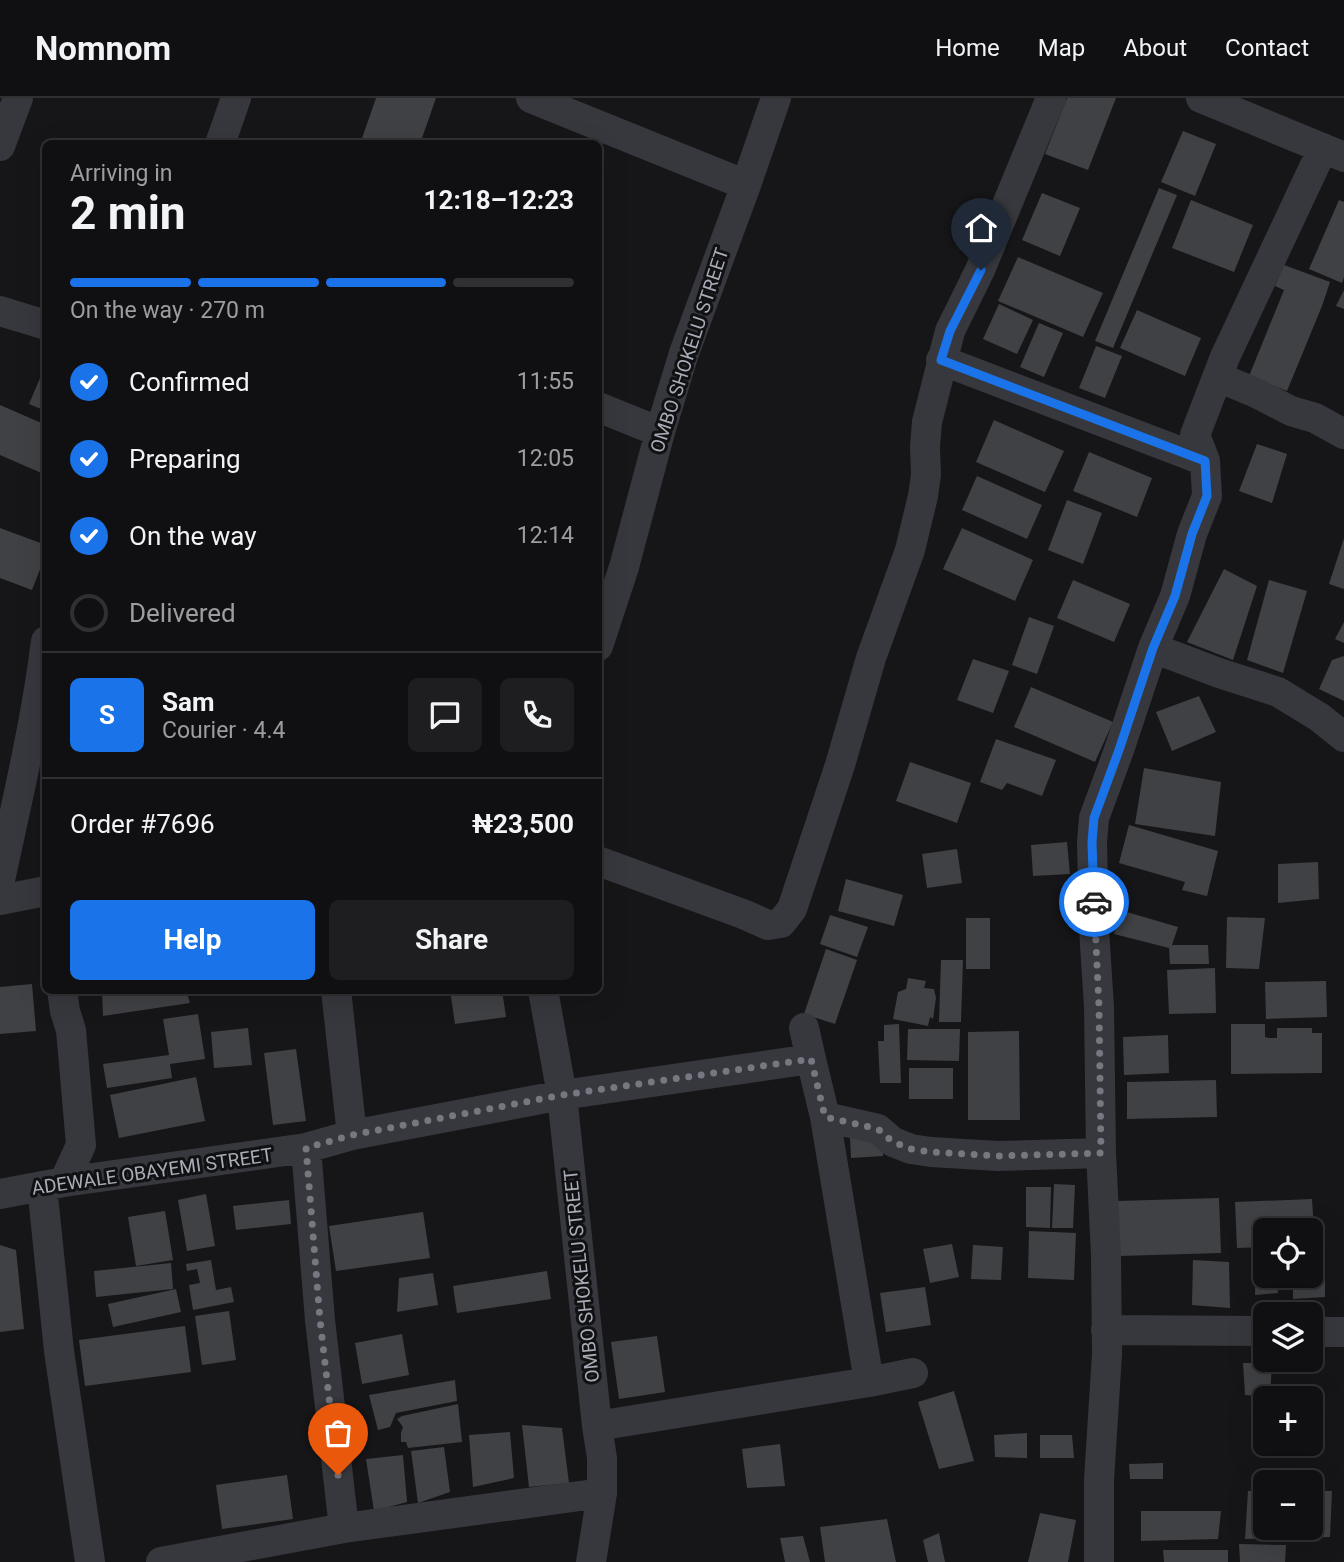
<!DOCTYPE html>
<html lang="en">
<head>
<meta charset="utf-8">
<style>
  :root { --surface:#101012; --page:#1e1e20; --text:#f1f3f6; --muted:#9c9d9f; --line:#303032; --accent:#1a73e8 }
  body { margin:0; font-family:Roboto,sans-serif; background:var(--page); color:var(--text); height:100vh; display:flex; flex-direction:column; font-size:26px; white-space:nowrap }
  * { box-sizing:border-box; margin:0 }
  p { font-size:23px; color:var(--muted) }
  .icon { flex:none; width:38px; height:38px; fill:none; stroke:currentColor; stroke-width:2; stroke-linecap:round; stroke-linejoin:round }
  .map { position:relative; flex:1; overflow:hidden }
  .drawer { position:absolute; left:42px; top:42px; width:560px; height:854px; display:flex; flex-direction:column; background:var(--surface); border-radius:10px; box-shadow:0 7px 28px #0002,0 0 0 2px var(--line) }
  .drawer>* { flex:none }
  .controls { position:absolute; left:1253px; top:1120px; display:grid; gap:14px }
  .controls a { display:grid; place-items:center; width:70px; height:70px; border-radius:10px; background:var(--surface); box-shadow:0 7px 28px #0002,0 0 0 2px var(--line); font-size:35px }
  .pin { position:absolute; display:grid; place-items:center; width:60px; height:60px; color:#fff; margin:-72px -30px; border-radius:50% 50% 50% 0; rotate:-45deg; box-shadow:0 0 7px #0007 }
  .pin .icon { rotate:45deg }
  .courier { position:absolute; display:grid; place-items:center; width:70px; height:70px; margin:-35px; border:5px solid #1a73e8; border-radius:50%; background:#fff; color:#222; box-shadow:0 2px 9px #0007 }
  .summary em { font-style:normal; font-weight:700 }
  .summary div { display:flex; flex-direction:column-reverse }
  .summary { display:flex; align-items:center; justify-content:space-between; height:119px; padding:0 28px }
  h1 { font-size:46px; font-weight:700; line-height:52px }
  .bar { display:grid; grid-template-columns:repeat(4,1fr); gap:10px 7px; align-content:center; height:84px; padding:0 28px }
  .bar i { height:9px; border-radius:5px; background:var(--line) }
  .bar .selected { background:var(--accent) }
  .bar p { grid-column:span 4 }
  .line { display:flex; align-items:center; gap:18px; padding:0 28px; border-top:2px solid var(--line) }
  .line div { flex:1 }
  .round { display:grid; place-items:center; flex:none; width:74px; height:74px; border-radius:10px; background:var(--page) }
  ol { padding:0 28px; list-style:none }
  li { display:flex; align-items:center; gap:21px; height:77px }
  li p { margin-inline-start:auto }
  li .icon { padding:7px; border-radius:50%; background:var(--accent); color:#fff; stroke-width:4 }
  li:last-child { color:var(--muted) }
  li i { width:38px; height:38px; border:4px solid var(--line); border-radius:50% }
  .button { display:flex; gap:14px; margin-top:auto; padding:14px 28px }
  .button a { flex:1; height:80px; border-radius:10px; background:var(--accent); color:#fff; font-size:28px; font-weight:700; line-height:80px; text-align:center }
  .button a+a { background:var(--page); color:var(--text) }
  header { display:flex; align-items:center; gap:42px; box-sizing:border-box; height:98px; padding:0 35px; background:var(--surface); border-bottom:2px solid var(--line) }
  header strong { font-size:33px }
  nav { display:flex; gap:38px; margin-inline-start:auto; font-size:24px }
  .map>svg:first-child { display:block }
  .building { fill:#404145 }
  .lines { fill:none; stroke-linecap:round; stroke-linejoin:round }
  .minor { stroke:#37383d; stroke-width:30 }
  .done { stroke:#757880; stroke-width:7; stroke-dasharray:0 12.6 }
  .route { stroke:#1a73e8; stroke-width:9 }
  .labels { text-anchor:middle; stroke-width:6; stroke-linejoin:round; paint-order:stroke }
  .street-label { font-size:19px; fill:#a8adb8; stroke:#111113 }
</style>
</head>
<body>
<header>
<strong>Nomnom</strong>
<nav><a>Home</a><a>Map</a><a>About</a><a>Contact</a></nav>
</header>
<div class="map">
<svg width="1344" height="1464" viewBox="0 0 1344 1464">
  <rect width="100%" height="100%" fill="#161618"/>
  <path class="building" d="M376,0H436L420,46H360Z
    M1067,0H1116L1088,72L1045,56Z
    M1183,33L1216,46L1195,98L1161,84Z
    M1159,90L1177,97L1113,250L1095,243Z
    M1042,95L1080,110L1060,158L1022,142Z
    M1191,102L1253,127L1234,174L1172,150Z
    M1339,102L1344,104V179L1342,185L1309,171Z
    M1018,159L1103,195L1083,239L998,203Z
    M1284,167L1330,184L1322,208L1287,293L1249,278L1284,192L1275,188Z
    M1344,192V211L1336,208Z
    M999,206L1033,222L1017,256L983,241Z
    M1137,212L1201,240L1185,278L1120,250Z
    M1039,225L1063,235L1044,279L1020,269Z
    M1096,248L1122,258L1105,300L1079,290Z
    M46,266V313L29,306Z
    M0,307L46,327V377L0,357Z
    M994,322L1064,353L1045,394L976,364Z
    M1257,346L1287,356L1272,405L1239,393Z
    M1089,354L1152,380L1137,419L1073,393Z
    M977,378L1042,407L1027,441L962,412Z
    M1067,402L1102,415L1083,466L1048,452Z
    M0,430L46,447V456L32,492L0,480Z
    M962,430L1033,462L1015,503L943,471Z
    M1344,440V491L1329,486Z
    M1224,471L1257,488L1233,562L1187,544Z
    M1073,482L1130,506L1114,544L1057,520Z
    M1269,482L1307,493L1283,575L1247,562Z
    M1029,519L1054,528L1037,576L1012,567Z
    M1344,524V545L1335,541Z
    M1344,558V603L1319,591L1332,562Z
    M973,561L1009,573L993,615L957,602Z
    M1031,589L1113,624L1095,664L1014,629Z
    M1199,598L1216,634L1172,653L1156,614Z
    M996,641L1056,662L1042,698L1007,685L1002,692L980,684Z
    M910,664L971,685L957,725L896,703Z
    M1144,670L1221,684L1215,738L1135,726Z
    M1129,727L1218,753L1207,798L1182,792L1185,784L1119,765Z
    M1067,744L1070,776L1033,778L1031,747Z
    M957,751L962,785L927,790L922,756Z
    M1318,764L1319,801L1278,805V766Z
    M846,781L903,797L894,828L838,813Z
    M1120,812L1178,829L1172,847H1208L1209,866H1170L1169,850L1114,836Z
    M830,817L868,829L857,859L820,846Z
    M1227,819L1265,820L1259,871L1226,870Z
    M966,820H990V871H966Z
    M826,851L857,862L835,926L804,916Z
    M941,862H963L961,924H939Z
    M1215,870L1216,915L1169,916L1167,872Z
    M908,880L926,883L924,890L934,891L936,900L933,921L930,919L928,928L893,921L898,894L906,891Z
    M1326,883L1327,919L1266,921L1265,884Z
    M32,886L36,933L0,936V889Z
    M102,892H186L190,905L103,918Z
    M450,892H502L506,919L455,926Z
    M198,916L205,961L170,966L172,980L107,990L103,966L169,957L163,921Z
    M899,926L901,985H880L878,943H884V927Z
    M1231,926H1265V939L1269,940H1277V930H1312V935H1322V975L1231,976Z
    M248,930L252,967L214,970L211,934Z
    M908,931H960L959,963L907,962Z
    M1019,933L1020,1022H968V934Z
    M1168,937L1169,975L1124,977L1123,939Z
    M296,951L306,1023L273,1027L264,955Z
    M909,970H953V1001H909Z
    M196,979L205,1023L119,1040L110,997Z
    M1216,982L1217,1019L1127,1021V984Z
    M850,1039H883V1058L851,1060Z
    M1054,1086L1075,1087L1073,1130H1052Z
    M1026,1089H1051L1050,1130L1026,1129Z
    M206,1096L215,1148L187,1153L178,1102Z
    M1219,1100L1221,1155L1119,1158L1117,1103Z
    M1312,1101L1315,1147H1311V1132H1265V1149L1237,1150L1235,1104Z
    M289,1102L291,1126L236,1132L233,1108Z
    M165,1113L173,1162L136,1168L128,1119Z
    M423,1114L430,1160L336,1173L329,1128Z
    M1029,1133L1076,1135L1074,1182L1028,1180Z
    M952,1146L959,1179L930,1185L923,1151Z
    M0,1147L16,1152L24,1231L0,1234Z
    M973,1147L1003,1149L1001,1182L971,1181Z
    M1311,1155H1325V1199L1293,1201V1178H1311Z
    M1256,1159H1265V1178H1277L1278,1195L1255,1197Z
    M211,1162L216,1192L231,1189L234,1204L193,1212L189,1187L200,1185L197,1171L187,1173L186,1166Z
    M1193,1162L1229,1164L1230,1210L1192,1207Z
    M171,1165L173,1191L96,1199L94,1173Z
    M547,1173L551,1201L457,1215L453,1188Z
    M433,1175L438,1207L397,1214L399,1180Z
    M925,1189L931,1227L886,1234L880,1195Z
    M176,1191L181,1214L113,1229L108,1206Z
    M229,1213L236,1262L202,1267L195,1218Z
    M185,1228L191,1274L85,1288L79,1242Z
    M402,1236L409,1277L362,1286L355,1245Z
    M657,1238L665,1294L619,1301L611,1244Z
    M1243,1265H1272L1270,1299L1245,1297Z
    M455,1282L457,1303L396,1315L390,1329L378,1332L369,1297Z
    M954,1293L974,1363L939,1371L918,1304Z
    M458,1306L462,1344L408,1350L406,1344H401V1335L403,1329L397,1321L402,1318Z
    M359,1312V1337L350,1336L347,1314Z
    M522,1327L562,1330L569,1385L529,1389Z
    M510,1334L514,1380L473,1389L469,1337Z
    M1027,1335V1360L995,1359L994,1337Z
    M1040,1337H1072L1074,1360H1040Z
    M780,1346L785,1388L747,1390L742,1351Z
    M444,1349L450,1394L418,1405L411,1353Z
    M403,1357L407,1404L374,1413L366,1361Z
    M1163,1365V1381H1130L1129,1366Z
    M287,1377L293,1421L222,1431L216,1387Z
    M1248,1393H1265V1430H1311V1393H1332L1330,1439L1245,1441Z
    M1141,1413H1221L1218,1441L1141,1443Z
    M1040,1415L1076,1422L1068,1464H1028Z
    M887,1421L896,1464H825L820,1429Z
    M939,1435L945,1464H928L923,1442Z
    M803,1438L810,1464H785L780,1440Z
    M1239,1446L1286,1447L1285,1464H1240Z
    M1163,1452H1228V1464H1164Z"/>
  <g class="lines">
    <path class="minor" d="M531,0L746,87
      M1201,0L1344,59
      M220,46L236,0
      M0,48L18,0
      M0,213L46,227
      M941,262L1205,363
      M1218,279L1256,295L1291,313L1315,320L1344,336
      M598,309L660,334
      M598,548L624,469L660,334L684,255L746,87L776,0
      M1153,550L1219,575L1278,594L1319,619L1344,639
      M598,763L743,816L768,827L781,825L792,811L840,667L871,560L910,452L923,398L926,377L925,349L927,324L950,233L980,172L1051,0
      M0,782C17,703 36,624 46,543
      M0,802L46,793
      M62,892L65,913L71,932L81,1047L64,1084
      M336,892L352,1037
      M543,892L562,997L597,1328L602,1360V1395L591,1464
      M811,961L825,1019L869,1284
      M825,1019L878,1031L893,1044L911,1051L931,1054L998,1058L1101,1055
      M306,1050L320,1222L344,1430
      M42,1088L59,1253L90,1464
      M0,1096L64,1084L306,1050L352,1037L562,997L811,961L804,930
      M1106,1232L1265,1233
      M1311,1234H1344
      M597,1328L869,1284L913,1275
      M161,1464L344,1430L602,1395
      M1099,1464V1382L1107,1256L1106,1157L1101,1055L1099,909L1094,831L1092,744L1094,720L1119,652L1153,550L1175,498L1192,436L1207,398L1205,363L1195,337L1225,259L1323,50"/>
  </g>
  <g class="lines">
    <path class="done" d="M338,1377L320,1222L306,1050L352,1037L562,997L811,961L825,1019L878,1031L893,1044L911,1051L931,1054L998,1058L1101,1055L1099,909L1094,804"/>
    <path class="route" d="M981,172L950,233L941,262L1205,363L1207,398L1192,436L1175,498L1153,550L1119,652L1094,720L1092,744L1094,804"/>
  </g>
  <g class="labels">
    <g class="street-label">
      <text transform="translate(689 252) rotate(-72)" y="7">OMBO SHOKELU STREET</text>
      <text transform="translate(152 1073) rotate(-8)" y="7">ADEWALE OBAYEMI STREET</text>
      <text transform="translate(581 1178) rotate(-96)" y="7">OMBO SHOKELU STREET</text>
    </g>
  </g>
</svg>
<div class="controls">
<a><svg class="icon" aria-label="locate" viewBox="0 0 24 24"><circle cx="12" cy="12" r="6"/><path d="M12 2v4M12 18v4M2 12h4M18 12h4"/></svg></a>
<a><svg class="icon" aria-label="layers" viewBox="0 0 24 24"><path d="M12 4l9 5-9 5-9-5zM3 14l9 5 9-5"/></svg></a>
<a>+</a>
<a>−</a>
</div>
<div class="pin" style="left:338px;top:1377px;background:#ea580c"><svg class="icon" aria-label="bag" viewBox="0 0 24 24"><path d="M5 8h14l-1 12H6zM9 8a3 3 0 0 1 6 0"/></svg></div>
<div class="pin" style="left:981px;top:172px;background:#1f2937"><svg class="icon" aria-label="home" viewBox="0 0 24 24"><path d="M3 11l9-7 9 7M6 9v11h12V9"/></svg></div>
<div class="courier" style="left:1094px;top:804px"><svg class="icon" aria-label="car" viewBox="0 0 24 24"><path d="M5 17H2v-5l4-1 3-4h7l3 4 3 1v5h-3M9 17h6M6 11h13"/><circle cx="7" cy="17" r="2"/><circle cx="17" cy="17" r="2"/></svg></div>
<section class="drawer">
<div class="summary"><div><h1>2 min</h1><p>Arriving in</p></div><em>12:18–12:23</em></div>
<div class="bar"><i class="selected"></i><i class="selected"></i><i class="selected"></i><i></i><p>On the way · 270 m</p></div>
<ol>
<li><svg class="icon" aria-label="check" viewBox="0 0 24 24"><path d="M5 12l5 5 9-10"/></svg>Confirmed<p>11:55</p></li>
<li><svg class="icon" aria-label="check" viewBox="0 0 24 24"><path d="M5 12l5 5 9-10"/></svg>Preparing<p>12:05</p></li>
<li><svg class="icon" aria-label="check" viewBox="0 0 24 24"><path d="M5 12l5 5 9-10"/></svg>On the way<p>12:14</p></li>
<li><i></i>Delivered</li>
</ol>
<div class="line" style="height:126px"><b class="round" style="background:var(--accent);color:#fff">S</b><div><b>Sam</b><p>Courier · 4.4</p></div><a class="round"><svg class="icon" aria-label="chat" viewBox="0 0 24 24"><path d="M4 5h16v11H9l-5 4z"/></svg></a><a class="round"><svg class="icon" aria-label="phone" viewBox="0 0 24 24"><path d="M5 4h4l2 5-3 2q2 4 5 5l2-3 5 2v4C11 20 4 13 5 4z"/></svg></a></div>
<div class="line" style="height:91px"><div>Order #7696</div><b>₦23,500</b></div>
<div class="button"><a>Help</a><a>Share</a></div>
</section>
</div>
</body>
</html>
